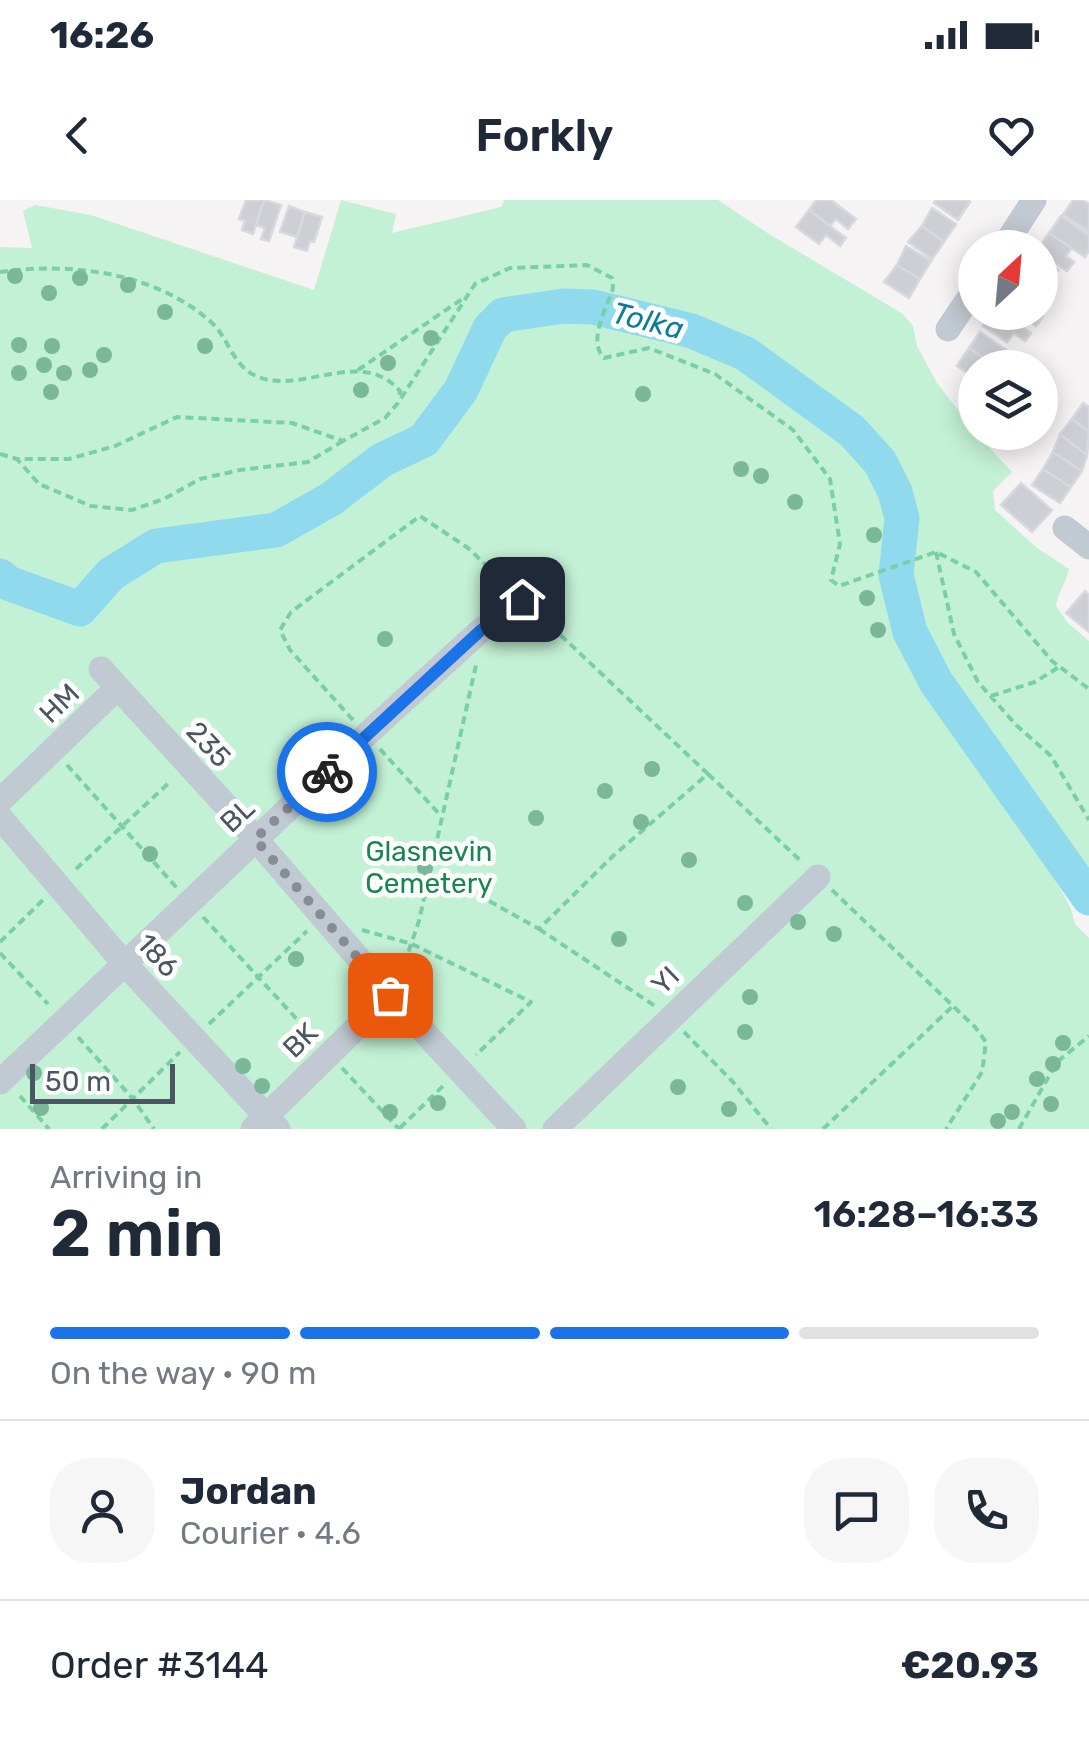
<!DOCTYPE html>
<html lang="en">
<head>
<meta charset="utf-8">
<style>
  :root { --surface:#fff; --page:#f6f6f7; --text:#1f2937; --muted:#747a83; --line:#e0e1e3; --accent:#1a73e8 }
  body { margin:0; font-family:Rubik,sans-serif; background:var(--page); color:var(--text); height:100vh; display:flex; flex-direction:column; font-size:38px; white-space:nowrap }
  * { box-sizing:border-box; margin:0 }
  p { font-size:32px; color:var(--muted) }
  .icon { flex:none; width:55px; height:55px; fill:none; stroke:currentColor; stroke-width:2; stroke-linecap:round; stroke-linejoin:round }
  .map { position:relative; height:929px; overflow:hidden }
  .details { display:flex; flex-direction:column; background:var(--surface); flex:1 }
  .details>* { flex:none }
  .needle { width:65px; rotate:26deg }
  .buttons { position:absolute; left:958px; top:30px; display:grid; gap:20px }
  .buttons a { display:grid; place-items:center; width:100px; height:100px; border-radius:50%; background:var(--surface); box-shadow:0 5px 25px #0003; font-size:50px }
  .scale { position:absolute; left:30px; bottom:25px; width:145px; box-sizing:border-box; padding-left:10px; border:5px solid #4a5661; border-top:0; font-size:28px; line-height:35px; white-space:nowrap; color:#4a5661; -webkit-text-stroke:8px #fff; paint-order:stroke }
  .pin { position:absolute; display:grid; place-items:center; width:85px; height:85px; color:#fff; margin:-42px; border-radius:20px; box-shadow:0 5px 15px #0006 }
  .courier { position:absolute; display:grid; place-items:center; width:100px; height:100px; margin:-50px; border:8px solid #1a73e8; border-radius:50%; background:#fff; color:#222; box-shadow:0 2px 12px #0007 }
  .headline em { font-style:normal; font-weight:600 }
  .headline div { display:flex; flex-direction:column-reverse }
  .headline { display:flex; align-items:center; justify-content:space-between; height:170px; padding:0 50px }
  h1 { font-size:65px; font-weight:600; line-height:75px }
  .bar { display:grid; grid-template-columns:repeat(4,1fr); gap:15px 10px; align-content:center; height:120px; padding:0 50px }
  .bar i { height:12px; border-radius:8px; background:var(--line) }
  .bar .active { background:var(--accent) }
  .bar p { grid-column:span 4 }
  .line { display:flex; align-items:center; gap:25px; padding:0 50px; border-top:2px solid var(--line) }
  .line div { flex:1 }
  .round { display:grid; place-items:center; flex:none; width:105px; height:105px; border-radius:40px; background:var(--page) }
  .status { display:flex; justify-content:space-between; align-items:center; height:70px; padding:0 50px; background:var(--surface); direction:ltr }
  .status svg { height:28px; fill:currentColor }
  header { display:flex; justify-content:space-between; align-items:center; height:130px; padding:0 50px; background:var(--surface); font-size:45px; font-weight:600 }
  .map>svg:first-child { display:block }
  .green { fill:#c3f1d5 }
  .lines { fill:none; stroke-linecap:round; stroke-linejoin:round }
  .river { stroke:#90daee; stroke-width:35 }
  .building { fill:#cdcfd5; stroke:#d7d9de; stroke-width:2.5 }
  .path { stroke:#7ad0a6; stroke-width:4; stroke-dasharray:8 5; stroke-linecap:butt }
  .minor { stroke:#c1cad2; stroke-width:25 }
  .tree { fill:#7bb799 }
  .done { stroke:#868d94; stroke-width:10; stroke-dasharray:0 18 }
  .route { stroke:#1a73e8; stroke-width:12 }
  .labels { text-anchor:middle; stroke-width:10; stroke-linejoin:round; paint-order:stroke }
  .street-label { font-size:28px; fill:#4a5661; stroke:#fff }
  .park-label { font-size:28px; fill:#17864f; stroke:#fff }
  .water-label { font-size:30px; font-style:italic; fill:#0c7c9b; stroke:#fff }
</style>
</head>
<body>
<div class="status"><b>16:26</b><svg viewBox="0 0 49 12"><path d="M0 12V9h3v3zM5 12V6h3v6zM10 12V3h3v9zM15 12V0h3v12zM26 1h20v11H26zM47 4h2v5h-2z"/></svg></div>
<header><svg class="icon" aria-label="back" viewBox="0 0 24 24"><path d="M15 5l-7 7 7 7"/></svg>Forkly<svg class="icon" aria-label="heart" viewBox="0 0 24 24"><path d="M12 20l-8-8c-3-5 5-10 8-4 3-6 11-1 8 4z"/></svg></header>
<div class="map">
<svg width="1089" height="929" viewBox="0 0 1089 929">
  <rect width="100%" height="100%" fill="#f5f3f3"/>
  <path class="green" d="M341,0L396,14L392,33L501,7L505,0H718L769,34L903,114L913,126L917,146L937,183L975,232L1012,272L993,291L995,310L1037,348L1069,369C1066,383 1059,389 1056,406L1068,423L1089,441V693L923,454L906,463L1020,612L1071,709L1075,724L1089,738V929H0V47L32,48L23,11L35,5L91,15L314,90Z"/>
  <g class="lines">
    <path class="river" d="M0,376L8,383L80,409L111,374L156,346L276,330L331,299L382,260L424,240L461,190L490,128L503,115L564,106L593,107L692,131L746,154L852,231L880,262L895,292L902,318L896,375L910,432L936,482L1089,698"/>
  </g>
  <path class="building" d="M246,0H264L253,34L242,30L245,21L239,19Z
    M264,0L281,5L269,41L261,39L265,28L256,25Z
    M816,0H831L856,19L848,29L836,19L830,26L809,10Z
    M936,0H967L970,2L958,20L934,3Z
    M1073,0H1082L1089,4V32L1063,15Z
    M289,6L305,12L297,37L280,32Z
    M932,8L956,24L944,42L922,26Z
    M809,10L846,38L840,46L826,35L819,44L796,27Z
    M305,12L322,17L314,42L310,41L307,51L294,47Z
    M1061,16L1089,35V51L1085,57L1049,33Z
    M922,26L944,42L932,59L908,42Z
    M1049,33L1072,48L1066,56L1074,62L1067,71L1040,53L1039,48Z
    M906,46L931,61L920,79L897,65Z
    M1040,57L1058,70L1044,86L1040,83Z
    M897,65L920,79L909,98L884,82Z
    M992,112H1001L1031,133L1025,141L1014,133L1007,142L983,126Z
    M1001,112H1039L1043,116L1036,126L1022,116L1018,124Z
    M980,132L1025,163L1022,168H997L969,148Z
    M969,148L991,163L989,168H975V178L957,166Z
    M1083,203L1089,207V232L1072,219Z
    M1072,219L1089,232L1087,255L1060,234Z
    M1060,234L1087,255L1082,271L1053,252Z
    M1053,252L1082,271L1071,287L1043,269Z
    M1043,269L1071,287L1060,303L1032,285Z
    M1021,283L1052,310L1032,332L1001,305Z
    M1085,391L1089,395V432L1066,413Z"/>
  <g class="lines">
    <path class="path" d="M0,72C71,62 155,72 211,122C228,137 232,164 254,175C298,198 360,145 400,191L399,198
      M358,170L465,97
      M343,241L308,262L240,270L200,279L164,299L132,310L91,306L39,284L17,259H69L115,246L177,217L292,223L343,241L385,218L398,203L475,84L510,68L587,65L612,78L613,88C607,108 587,141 604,158L649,148L715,174L793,230L830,279L840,344L831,380L839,386L936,352L976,372L1052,461L1089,489
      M0,254L17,259
      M936,352L954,434L978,482L1016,525L1051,556L1089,620
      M991,496L1035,482L1059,467
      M353,520L290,450L280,430L291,412L420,316L468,348L507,385
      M380,549L441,616
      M67,565L177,688
      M708,574L803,663
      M76,669L171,581
      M430,675L466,688L539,729L614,655L708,574L536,412
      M832,690L975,827L986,842L982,872L946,929
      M203,717L315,839
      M539,729L655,806
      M362,730L412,744L531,802L476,855
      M0,742L43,700
      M0,753L48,804
      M400,776L419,721L476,465
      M209,824L307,731
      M684,832L733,882L771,929
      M78,837L133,899L154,929
      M342,868L399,929
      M20,896L49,929
      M400,928L443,886
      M102,929L180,852
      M823,929L952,807
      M1019,929L1057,862L1089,836"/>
    <path class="minor" d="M1003,48L1034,0
      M948,129L975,89
      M1065,328L1089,347
      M101,469L241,622L390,795L514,929
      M0,601L116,489
      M0,617L124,763L278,929
      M0,882L366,535L480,431L522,399
      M253,929L390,795
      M555,929L818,677"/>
  </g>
  <g class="tree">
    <circle cx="15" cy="76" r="8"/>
    <circle cx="80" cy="78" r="8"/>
    <circle cx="128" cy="85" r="8"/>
    <circle cx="49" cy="93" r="8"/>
    <circle cx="165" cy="112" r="8"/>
    <circle cx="431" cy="138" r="8"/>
    <circle cx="19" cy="145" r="8"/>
    <circle cx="52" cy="146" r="8"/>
    <circle cx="205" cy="146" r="8"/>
    <circle cx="104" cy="155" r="8"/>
    <circle cx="388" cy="163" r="8"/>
    <circle cx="44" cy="165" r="8"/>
    <circle cx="90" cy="170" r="8"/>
    <circle cx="19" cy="173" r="8"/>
    <circle cx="64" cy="173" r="8"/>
    <circle cx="361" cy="190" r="8"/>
    <circle cx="51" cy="192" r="8"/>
    <circle cx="643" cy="194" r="8"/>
    <circle cx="741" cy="269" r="8"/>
    <circle cx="761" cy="276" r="8"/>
    <circle cx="795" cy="302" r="8"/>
    <circle cx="874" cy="335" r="8"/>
    <circle cx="867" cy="398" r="8"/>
    <circle cx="878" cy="430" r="8"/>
    <circle cx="385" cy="439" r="8"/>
    <circle cx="652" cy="569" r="8"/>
    <circle cx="605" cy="591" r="8"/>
    <circle cx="536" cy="618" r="8"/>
    <circle cx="641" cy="622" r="8"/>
    <circle cx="150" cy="654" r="8"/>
    <circle cx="689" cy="660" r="8"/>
    <circle cx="425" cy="668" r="8"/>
    <circle cx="745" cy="703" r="8"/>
    <circle cx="798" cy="722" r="8"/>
    <circle cx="834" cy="734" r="8"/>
    <circle cx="619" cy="739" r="8"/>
    <circle cx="296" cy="759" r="8"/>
    <circle cx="750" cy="797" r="8"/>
    <circle cx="745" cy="832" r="8"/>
    <circle cx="1063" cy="843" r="8"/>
    <circle cx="1053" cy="864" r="8"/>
    <circle cx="243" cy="866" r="8"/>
    <circle cx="34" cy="873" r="8"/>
    <circle cx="1037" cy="879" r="8"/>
    <circle cx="262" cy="886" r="8"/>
    <circle cx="678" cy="887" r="8"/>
    <circle cx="438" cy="903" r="8"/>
    <circle cx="1051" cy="904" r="8"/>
    <circle cx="41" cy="908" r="8"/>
    <circle cx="729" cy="909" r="8"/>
    <circle cx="390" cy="912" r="8"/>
    <circle cx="1012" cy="912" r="8"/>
    <circle cx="998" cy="921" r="8"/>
  </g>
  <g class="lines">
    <path class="done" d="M327,572L255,639L390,795"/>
    <path class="route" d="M327,572L480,431L522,399"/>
  </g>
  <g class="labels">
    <g class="street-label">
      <text transform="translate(59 503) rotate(-44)" y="10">HM</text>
      <text transform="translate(209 544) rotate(47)" y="10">235</text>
      <text transform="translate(237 615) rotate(-43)" y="10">BL</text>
      <text transform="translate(158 755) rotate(48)" y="10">186</text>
      <text transform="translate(665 780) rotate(-44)" y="10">YI</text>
      <text transform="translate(300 840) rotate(-44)" y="10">BK</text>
    </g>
    <g class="park-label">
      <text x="429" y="661">Glasnevin<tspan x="429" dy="32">Cemetery</tspan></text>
    </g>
    <g class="water-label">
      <text transform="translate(648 121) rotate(14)" y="10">Tolka</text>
    </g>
  </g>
</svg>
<div class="buttons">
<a><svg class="needle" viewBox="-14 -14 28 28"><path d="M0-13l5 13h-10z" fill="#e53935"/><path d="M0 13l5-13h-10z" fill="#747a83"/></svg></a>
<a><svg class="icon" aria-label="layers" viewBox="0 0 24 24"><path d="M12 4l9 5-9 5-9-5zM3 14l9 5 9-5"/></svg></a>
</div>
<div class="scale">50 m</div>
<div class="pin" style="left:390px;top:795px;background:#ea580c"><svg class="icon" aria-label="bag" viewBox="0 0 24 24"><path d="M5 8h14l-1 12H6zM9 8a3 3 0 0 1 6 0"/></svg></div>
<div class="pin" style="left:522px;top:399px;background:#1f2937"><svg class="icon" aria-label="home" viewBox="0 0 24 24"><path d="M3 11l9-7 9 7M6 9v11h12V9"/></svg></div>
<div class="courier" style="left:327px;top:572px"><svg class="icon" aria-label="bike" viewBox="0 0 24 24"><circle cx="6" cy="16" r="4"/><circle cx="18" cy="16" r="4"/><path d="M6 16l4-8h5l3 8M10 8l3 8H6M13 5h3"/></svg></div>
</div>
<section class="details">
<div class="headline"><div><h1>2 min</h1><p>Arriving in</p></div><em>16:28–16:33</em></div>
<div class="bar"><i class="active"></i><i class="active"></i><i class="active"></i><i></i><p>On the way · 90 m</p></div>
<div class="line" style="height:180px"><a class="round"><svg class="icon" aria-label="person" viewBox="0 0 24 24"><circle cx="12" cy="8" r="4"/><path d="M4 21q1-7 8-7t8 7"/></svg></a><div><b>Jordan</b><p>Courier · 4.6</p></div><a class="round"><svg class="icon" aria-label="chat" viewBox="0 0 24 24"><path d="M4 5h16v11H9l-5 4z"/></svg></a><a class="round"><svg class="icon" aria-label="phone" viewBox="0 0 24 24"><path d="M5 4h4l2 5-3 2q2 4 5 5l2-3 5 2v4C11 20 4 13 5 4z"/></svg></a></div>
<div class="line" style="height:130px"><div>Order #3144</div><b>€20.93</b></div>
</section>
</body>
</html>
